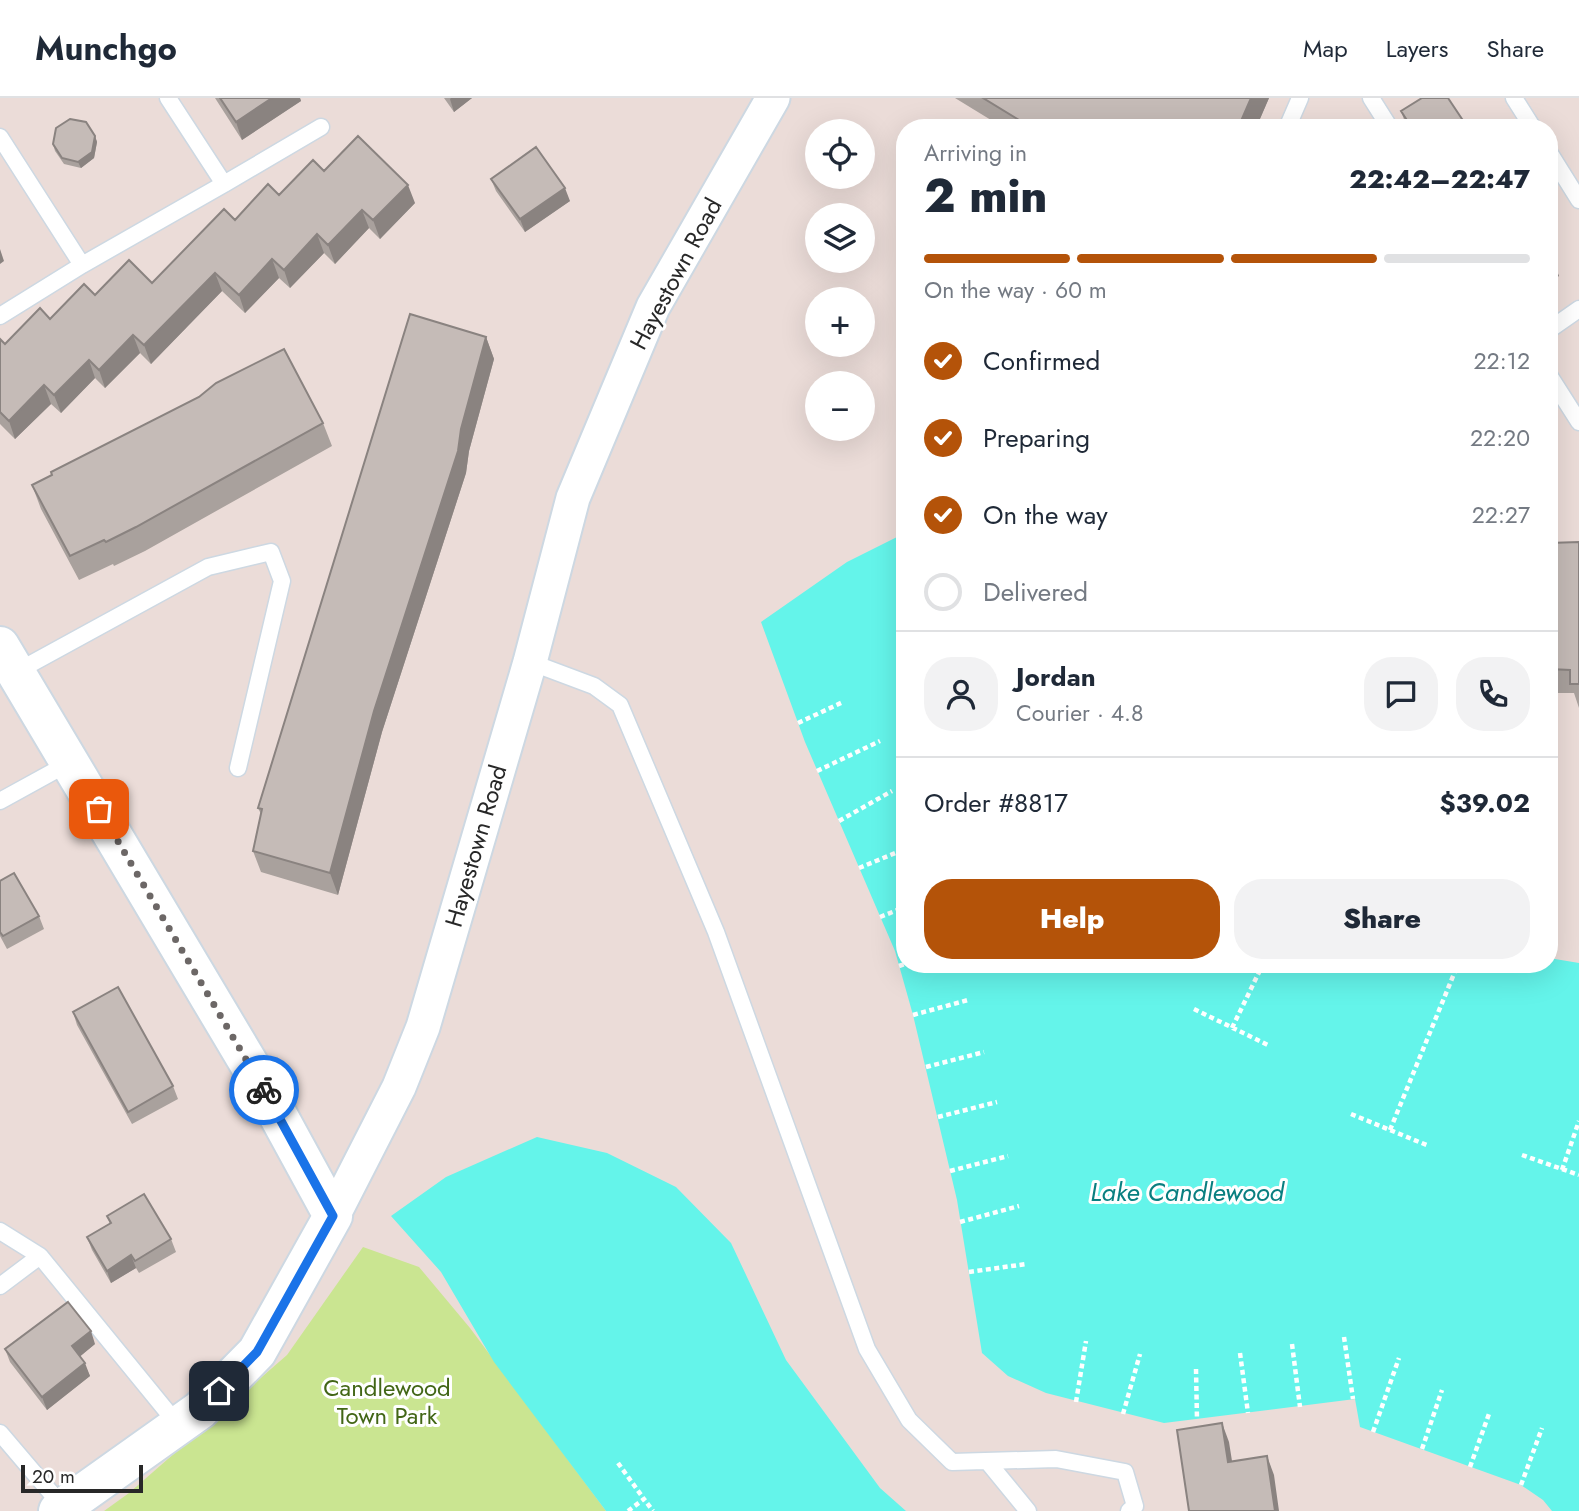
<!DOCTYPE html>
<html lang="en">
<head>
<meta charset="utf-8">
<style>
  :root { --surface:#fff; --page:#f2f2f3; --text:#1f2937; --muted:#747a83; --line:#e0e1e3; --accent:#b45309 }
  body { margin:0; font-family:Jost,sans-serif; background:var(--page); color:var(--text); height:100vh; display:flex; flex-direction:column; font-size:26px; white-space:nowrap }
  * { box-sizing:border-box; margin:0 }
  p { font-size:23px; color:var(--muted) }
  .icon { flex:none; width:38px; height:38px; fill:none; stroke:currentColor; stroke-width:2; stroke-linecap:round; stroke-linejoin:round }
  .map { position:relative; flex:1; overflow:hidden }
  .drawer { position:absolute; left:896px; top:21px; width:662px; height:854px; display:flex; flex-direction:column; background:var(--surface); border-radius:28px; box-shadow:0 7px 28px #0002 }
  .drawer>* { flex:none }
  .tools { position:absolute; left:805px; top:21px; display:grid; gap:14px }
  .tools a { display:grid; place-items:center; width:70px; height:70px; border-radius:50%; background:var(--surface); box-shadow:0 7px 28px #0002; font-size:35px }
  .scale { position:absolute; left:21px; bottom:18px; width:122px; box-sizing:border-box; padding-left:7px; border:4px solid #282828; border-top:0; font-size:19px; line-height:24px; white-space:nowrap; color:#282828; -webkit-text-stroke:5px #fff; paint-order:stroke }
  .pin { position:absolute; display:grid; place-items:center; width:60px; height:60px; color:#fff; margin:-30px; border-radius:14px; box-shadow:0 4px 10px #0006 }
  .courier { position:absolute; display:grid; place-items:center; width:70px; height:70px; margin:-35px; border:5px solid #1a73e8; border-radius:50%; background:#fff; color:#222; box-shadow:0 2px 9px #0007 }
  .headline em { font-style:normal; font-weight:800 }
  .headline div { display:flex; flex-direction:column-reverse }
  .headline { display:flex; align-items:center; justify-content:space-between; height:119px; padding:0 28px }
  h1 { font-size:46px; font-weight:800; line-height:52px }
  .bar { display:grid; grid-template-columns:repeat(4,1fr); gap:10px 7px; align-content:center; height:84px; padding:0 28px }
  .bar i { height:9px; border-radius:5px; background:var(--line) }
  .bar .on { background:var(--accent) }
  .bar p { grid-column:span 4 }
  .line { display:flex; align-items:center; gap:18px; padding:0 28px; border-top:2px solid var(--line) }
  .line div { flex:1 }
  .round { display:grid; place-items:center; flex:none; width:74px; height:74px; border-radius:28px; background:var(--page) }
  ol { padding:0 28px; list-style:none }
  li { display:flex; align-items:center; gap:21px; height:77px }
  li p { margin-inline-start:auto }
  li .icon { padding:7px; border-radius:50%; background:var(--accent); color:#fff; stroke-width:4 }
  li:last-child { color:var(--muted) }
  li i { width:38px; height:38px; border:4px solid var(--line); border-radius:50% }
  .action { display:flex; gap:14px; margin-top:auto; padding:14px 28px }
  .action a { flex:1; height:80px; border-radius:28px; background:var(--accent); color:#fff; font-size:28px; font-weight:800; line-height:80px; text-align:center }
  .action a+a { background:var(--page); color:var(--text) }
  header { display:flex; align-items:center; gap:42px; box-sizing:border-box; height:98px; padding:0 35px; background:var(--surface); border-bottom:2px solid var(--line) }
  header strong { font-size:33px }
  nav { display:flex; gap:38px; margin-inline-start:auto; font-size:24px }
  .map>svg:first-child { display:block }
  .green { fill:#cae591 }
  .water { fill:#64f4ea }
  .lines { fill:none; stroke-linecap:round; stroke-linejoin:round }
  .lane-casing { stroke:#cdd8e2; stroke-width:19 }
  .street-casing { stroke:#cdd8e2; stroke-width:37 }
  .secondary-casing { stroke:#cdd8e2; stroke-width:42 }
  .path { stroke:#fff; stroke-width:4.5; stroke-dasharray:5 3.5; stroke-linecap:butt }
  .lane { stroke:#fff; stroke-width:16 }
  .street { stroke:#fff; stroke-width:33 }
  .secondary { stroke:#fff; stroke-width:38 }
  .wall { fill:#a9a19d }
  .shaded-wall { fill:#8a8380 }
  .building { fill:#c5bbb7; stroke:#8a8380; stroke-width:2 }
  .done { stroke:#6c6766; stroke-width:7; stroke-dasharray:0 12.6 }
  .route { stroke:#1a73e8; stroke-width:9 }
  .labels { text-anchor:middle; stroke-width:6; stroke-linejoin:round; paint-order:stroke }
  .street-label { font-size:24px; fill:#282828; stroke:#fff }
  .park-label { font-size:24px; fill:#426616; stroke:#fff }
  .water-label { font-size:26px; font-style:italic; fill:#097f80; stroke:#fff }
</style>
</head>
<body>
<header>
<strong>Munchgo</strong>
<nav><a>Map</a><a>Layers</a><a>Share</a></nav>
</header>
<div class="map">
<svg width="1579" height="1413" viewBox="0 0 1579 1413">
  <rect width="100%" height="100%" fill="#ebdcd8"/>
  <path class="green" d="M363,1149L419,1169L470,1230L606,1413H104L129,1395L287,1257Z"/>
  <path class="water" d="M905,435V866H1549V860L1579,865V1413H1552L1543,1402L1521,1387L1360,1329L1355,1301L1164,1325L1046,1295L1008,1278L982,1255L957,1102L913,917L895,853L805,644L761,524L847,464Z
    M537,1039L607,1055L676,1089L731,1145L786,1262L880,1390L906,1413H606L494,1264L441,1174L391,1118L446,1079Z"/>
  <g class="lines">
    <defs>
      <path id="lane" d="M1371,0L1390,30
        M1514,0L1533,30
        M1287,30L1300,0
        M0,39L82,167
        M1549,54L1579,102
        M224,86L321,29
        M0,218L82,167L224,86L168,0
        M1549,232L1579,211
        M1549,277L1579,324
        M530,564L594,588L620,607L716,834L867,1251L909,1322L952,1364L1056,1361L1125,1374L1135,1408L1129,1413
        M16,574L208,469L271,454L282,483L238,670
        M0,703L69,665
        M0,1133L40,1158
        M0,1188L40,1158L178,1327
        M0,1335L63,1409
        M987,1363L1028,1413"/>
      <path id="street" d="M333,1118L399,989L423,929L530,564L573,400L653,209L773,0"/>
      <path id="secondary" d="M0,548L261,986L333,1118L257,1254L200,1312L58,1413"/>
    </defs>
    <use href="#lane" class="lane-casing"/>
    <use href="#street" class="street-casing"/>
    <use href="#secondary" class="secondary-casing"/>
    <path class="path" d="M798,625L843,604
      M817,673L880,643
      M839,723L892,693
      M859,770L905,751
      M880,819L905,809
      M899,868L905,866
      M1194,911L1270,948
      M913,917L968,902
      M1232,930L1263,866
      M926,969L984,954
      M1351,1016L1429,1048
      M938,1019L997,1004
      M1390,1032L1458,866
      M1522,1057L1579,1077
      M1562,1072L1579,1023
      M950,1073L1008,1058
      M960,1124L1019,1108
      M969,1174L1026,1166
      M1344,1239L1353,1301
      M1292,1246L1300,1309
      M1240,1255L1248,1315
      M1196,1271L1197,1322
      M1076,1304L1086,1243
      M1123,1316L1140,1256
      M1373,1334L1399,1260
      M1422,1351L1442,1292
      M618,1365L644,1401
      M1470,1369L1490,1313
      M1521,1387L1542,1330
      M628,1413L644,1401L653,1413"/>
    <use href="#lane" class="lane"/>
    <use href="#street" class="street"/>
    <use href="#secondary" class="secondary"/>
  </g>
  <path class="wall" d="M215,0H300L301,3L242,42Z
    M444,0H472L454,14Z
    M955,0H1269L1256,30H1004Z
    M1401,13L1468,30H1407Z
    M95,38L97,44L94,60L81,70L64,66L55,53L53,46Z
    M324,73L415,105L380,141L369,130L335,166L324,155L290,190L279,180L245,215L222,193L151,266L140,255L105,290L95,280L61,315L51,306L15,341L0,326V241L5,246L95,197L152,185L235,122Z
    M491,81L570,103L525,134L496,93Z
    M486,239L494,261L469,353L466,375L382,634L338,797L261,774L253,753L261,716L258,710Z
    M323,325L332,348L145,453L114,468L113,466L79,482L41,411L32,387Z
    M1579,444V610L1574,595H1554L1549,579V445Z
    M0,783L39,818L44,831L7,851L0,838Z
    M73,914L173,988L178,1001L132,1026L77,927Z
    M107,1118L171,1141L176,1154L139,1175L136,1170L111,1185L92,1152L87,1139L110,1126Z
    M95,1246L80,1258L90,1278L47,1312L10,1264L5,1251Z"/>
  <path class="shaded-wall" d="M272,0H300L301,3L242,42L236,24Z
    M451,0H472L454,14L450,1Z
    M1251,0H1269L1256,30H1238Z
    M95,38L97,44L94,60L81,70L78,64Z
    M408,87L415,105L380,141L373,122Z
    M565,90L570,103L525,134L520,121Z
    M362,112L369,130L335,166L328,147Z
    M317,136L324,155L290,190L284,172Z
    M0,151L4,163L0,166Z
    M1552,160L1559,178L1549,185V162Z
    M272,161L279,180L245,215L239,197Z
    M215,175L222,193L151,266L144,247Z
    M133,237L140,255L105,290L99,272Z
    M486,239L494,261L469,353L466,375L382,634L338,797L330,775L374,613L461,331Z
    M89,262L95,280L61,315L54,297Z
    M44,287L51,306L15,341L9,323Z
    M131,1157L136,1170L111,1185L107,1173Z
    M91,1233L95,1246L77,1261L72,1248Z
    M85,1265L90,1278L47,1312L42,1299Z
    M1222,1325L1229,1344L1235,1382L1228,1364Z
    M1267,1358L1274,1377L1279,1413H1275Z"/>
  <path class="building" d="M220,0H272L236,24Z
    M983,0H1251L1238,30H1032Z
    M1422,0H1448L1468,30H1412L1401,13Z
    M70,21L86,24L95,38L92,54L78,64L62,60L53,46L56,30Z
    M358,38L408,87L373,122L362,112L328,147L317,136L284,172L272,161L239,197L215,175L144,247L133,237L99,272L89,262L54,297L44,287L9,323L0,314V241L5,246L40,210L50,221L84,186L95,197L129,162L152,185L224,111L235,122L268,86L279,97L313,62L324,73Z
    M536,49L565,90L520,121L491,81Z
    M410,216L486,239L461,331L458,353L374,613L330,775L253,753L262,711L258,710Z
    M284,251L323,325L136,429L106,444L104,442L70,458L32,387L52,377L51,374L199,299L216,285Z
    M1579,444V586H1570V572L1549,571V445Z
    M14,775L39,818L3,838L0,834V783Z
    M118,889L173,988L128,1014L73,914Z
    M144,1096L171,1141L135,1163L131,1157L107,1173L87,1139L111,1125L107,1118Z
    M68,1204L91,1233L72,1248L85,1265L42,1299L5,1251Z
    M1222,1325L1228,1364L1267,1358L1275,1413H1189L1177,1332Z"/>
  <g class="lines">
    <path class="done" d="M99,711L264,992"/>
    <path class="route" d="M219,1293L257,1254L333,1118L264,992"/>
  </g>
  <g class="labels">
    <g class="street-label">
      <text transform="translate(676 176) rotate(-62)" y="8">Hayestown Road</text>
      <text transform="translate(476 748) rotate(-74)" y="8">Hayestown Road</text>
    </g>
    <g class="park-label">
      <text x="387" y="1298">Candlewood<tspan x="387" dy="28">Town Park</tspan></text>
    </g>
    <g class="water-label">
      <text x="1187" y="1103">Lake Candlewood</text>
    </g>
  </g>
</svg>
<div class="tools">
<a><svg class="icon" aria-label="locate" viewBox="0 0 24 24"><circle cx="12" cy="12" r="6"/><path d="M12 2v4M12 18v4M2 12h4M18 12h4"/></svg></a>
<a><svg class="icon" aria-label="layers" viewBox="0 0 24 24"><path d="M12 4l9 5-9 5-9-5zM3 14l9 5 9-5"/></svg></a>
<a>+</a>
<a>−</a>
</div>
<div class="scale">20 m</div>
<div class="pin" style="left:99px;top:711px;background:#ea580c"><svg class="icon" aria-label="bag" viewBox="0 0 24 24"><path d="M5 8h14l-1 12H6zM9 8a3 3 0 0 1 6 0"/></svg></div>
<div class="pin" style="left:219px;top:1293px;background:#1f2937"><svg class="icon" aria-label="home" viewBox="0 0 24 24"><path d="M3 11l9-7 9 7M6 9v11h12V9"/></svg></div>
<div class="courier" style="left:264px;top:992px"><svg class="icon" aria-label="bike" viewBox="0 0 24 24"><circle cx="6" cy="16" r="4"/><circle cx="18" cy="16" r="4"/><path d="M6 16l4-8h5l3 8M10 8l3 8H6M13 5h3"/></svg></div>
<section class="drawer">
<div class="headline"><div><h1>2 min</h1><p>Arriving in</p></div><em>22:42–22:47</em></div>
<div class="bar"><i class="on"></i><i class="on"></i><i class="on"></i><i></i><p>On the way · 60 m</p></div>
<ol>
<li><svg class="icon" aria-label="check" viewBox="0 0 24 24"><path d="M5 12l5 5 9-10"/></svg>Confirmed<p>22:12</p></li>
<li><svg class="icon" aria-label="check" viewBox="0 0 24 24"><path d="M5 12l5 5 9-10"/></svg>Preparing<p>22:20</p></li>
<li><svg class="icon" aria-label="check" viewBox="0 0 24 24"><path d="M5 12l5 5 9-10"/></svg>On the way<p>22:27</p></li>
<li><i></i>Delivered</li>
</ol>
<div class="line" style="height:126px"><a class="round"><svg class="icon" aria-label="person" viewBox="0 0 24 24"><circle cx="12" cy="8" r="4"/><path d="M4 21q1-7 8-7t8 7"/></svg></a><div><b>Jordan</b><p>Courier · 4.8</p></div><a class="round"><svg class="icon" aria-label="chat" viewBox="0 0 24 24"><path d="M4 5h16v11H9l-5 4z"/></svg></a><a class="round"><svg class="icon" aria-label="phone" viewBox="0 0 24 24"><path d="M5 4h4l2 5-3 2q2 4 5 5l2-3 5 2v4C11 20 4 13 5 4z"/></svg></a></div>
<div class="line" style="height:91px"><div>Order #8817</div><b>$39.02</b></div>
<div class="action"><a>Help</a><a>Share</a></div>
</section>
</div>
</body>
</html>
